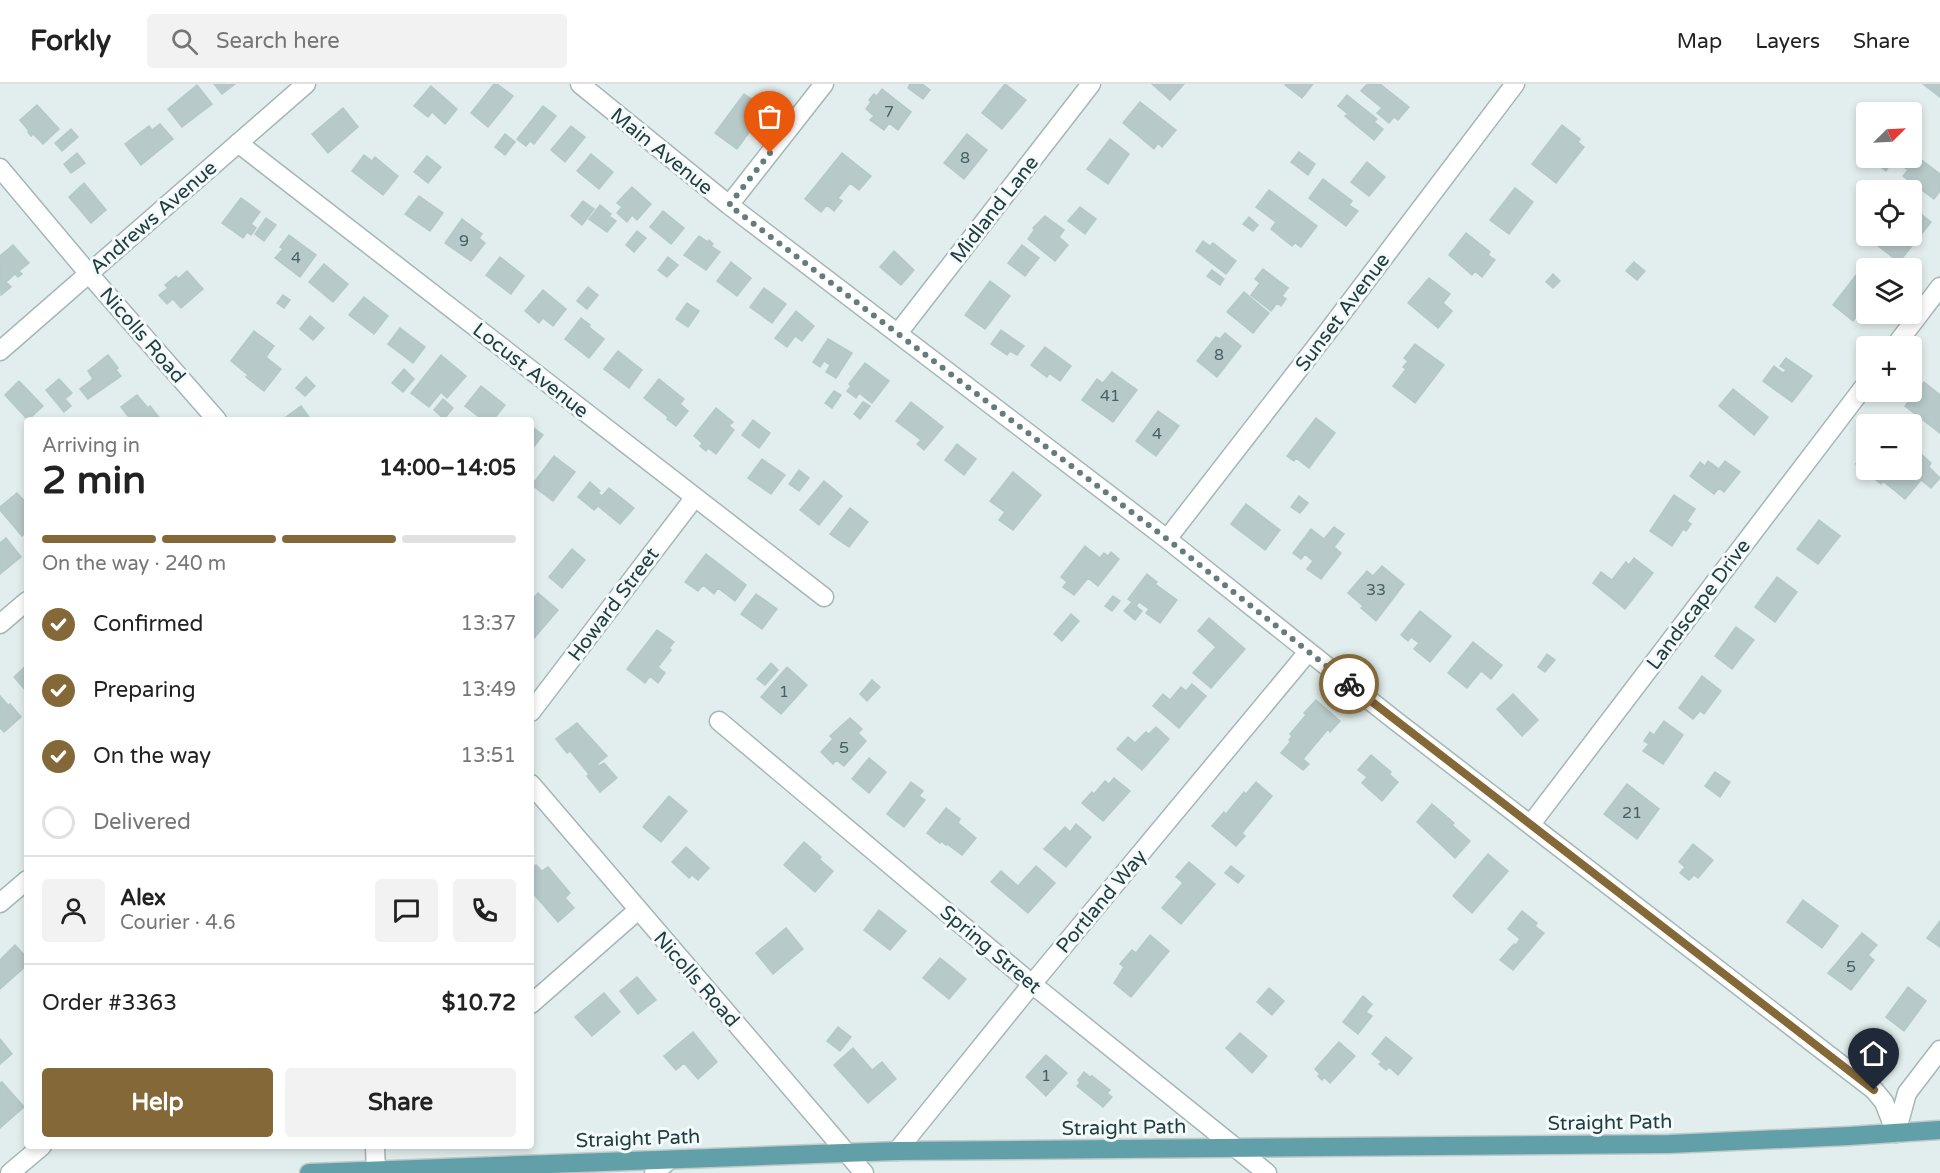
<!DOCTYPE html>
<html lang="en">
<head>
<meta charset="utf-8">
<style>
  :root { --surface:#fff; --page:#f2f2f2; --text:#222; --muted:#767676; --line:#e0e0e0; --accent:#856837 }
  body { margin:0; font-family:"Varela Round",sans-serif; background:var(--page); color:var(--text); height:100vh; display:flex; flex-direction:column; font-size:22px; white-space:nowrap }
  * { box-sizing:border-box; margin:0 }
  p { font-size:20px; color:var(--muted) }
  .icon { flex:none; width:33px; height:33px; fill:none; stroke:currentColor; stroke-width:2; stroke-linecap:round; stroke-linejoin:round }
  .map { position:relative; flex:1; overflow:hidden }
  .side { position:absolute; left:24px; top:333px; width:510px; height:732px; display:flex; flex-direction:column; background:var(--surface); border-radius:6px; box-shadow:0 3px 9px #0003 }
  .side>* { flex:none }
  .needle { width:39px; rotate:66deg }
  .tools { position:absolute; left:1856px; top:18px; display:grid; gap:12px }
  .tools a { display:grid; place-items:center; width:66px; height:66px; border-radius:6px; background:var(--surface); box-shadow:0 3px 9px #0003; font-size:30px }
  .pin { position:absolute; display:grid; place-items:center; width:51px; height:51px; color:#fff; margin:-62px -26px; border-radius:50% 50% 50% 0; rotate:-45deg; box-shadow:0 0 6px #0007 }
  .pin .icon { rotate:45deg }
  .courier { position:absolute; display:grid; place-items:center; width:60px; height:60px; margin:-30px; border:4px solid #856837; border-radius:50%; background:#fff; color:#222; box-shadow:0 2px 8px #0007 }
  .headline em { font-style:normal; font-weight:700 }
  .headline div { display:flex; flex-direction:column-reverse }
  .headline { display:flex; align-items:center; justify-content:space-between; height:102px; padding:0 18px }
  h1 { font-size:39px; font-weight:700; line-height:45px }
  .bar { display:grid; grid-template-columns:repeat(4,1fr); gap:9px 6px; align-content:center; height:72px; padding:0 18px }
  .bar i { height:8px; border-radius:4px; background:var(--line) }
  .bar .current { background:var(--accent) }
  .bar p { grid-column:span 4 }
  .line { display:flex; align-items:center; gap:15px; padding:0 18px; border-top:2px solid var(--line) }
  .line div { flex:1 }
  .round { display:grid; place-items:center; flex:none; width:63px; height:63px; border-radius:6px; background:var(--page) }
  ol { padding:0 18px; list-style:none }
  li { display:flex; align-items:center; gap:18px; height:66px }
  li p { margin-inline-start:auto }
  li .icon { padding:6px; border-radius:50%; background:var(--accent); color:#fff; stroke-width:4 }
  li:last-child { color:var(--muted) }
  li i { width:33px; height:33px; border:3px solid var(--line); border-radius:50% }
  .cta { display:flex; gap:12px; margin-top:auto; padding:12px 18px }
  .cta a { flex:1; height:69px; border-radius:6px; background:var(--accent); color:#fff; font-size:24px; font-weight:700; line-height:69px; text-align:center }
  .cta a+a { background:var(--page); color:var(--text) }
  header { display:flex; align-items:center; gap:36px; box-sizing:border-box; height:84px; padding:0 30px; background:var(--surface); border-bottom:2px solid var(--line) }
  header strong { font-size:28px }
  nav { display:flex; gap:33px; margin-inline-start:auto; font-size:21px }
  .search { width:420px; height:54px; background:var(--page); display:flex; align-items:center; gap:15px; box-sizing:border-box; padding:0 21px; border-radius:6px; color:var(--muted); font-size:22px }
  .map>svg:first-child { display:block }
  .building { fill:#b7c9c8; stroke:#b4c9c8; stroke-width:1.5 }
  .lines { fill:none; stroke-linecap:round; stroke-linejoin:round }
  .minor-casing { stroke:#a4b6b6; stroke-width:21 }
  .major-casing { stroke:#c1c9ca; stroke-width:21 }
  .minor { stroke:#fff; stroke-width:18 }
  .major { stroke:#62a0a9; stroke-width:18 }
  .done { stroke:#647c7e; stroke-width:6; stroke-dasharray:0 10.8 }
  .route { stroke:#856837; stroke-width:8 }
  .labels { text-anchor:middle; stroke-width:6; stroke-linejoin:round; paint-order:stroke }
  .number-label { font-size:16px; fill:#466164 }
  .street-label { font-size:20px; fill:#203e42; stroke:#f4faf9 }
</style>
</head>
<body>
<header>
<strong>Forkly</strong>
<div class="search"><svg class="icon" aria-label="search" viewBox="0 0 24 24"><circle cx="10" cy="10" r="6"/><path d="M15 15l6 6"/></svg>Search here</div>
<nav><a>Map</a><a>Layers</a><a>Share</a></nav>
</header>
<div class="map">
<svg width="1940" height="1089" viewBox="0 0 1940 1089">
  <rect width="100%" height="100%" fill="#e2eeed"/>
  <path class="building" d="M214,0H235L222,10Z
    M494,0H497L513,12L488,43L471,29Z
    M910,0H922L930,6L923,15L908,4Z
    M1005,0L1026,16L1002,45L982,29Z
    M1152,0H1184L1170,16Z
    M1286,0H1313L1302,14L1285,1Z
    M1367,0H1380L1409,23L1398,36L1394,33L1389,39L1377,29L1382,24L1361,7Z
    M1923,0H1940V13Z
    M197,1L212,20L182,43L168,25Z
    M431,2L457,25L445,40L432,28L428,33L414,22Z
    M882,5L911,28L898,46L889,39L884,46L870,36L874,32L866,25L871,18L869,16L874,10L877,12Z
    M744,10L766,25L737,65L715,49Z
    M1347,11L1377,35L1374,38L1383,45L1374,56L1345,32L1348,30L1338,22Z
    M1140,18L1176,46L1162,63L1158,59L1154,65L1123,39Z
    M37,21L59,45L43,60L33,50L31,52L28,48L29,47L20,36Z
    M543,22L556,32L534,60L530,57L526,62L517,55Z
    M343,24L358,43L328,69L312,50Z
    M160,40L173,55L141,81L125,60L149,42L152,46Z
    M1562,41L1580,55L1578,58L1584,63L1556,99L1532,80Z
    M571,42L585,53L565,78L551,66Z
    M71,45L78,53L62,67L55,59Z
    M505,50L515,58L505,71L495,63Z
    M967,50L987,66L964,95L944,79Z
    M1110,55L1129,70L1108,100L1087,85Z
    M1299,68L1315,80L1308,91L1291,78Z
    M1911,68L1940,90V107L1934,115L1903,92L1908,86L1901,81L1907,74H1911Z
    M77,69L85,79L71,89L64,80Z
    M842,69L871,92L859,106L850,99L838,114L842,117L834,127L827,121L821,128L805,115Z
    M591,70L613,88L599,105L577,87Z
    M364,71L372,77L375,73L398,92L383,111L352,87Z
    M427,72L441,83L428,99L414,88Z
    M1871,74H1880L1890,80L1886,87L1870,75Z
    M1367,78L1385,93L1369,112L1351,98Z
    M1323,95L1352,117L1349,121L1358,127L1346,142L1309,114Z
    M84,99L106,126L91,139L69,113Z
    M632,103L651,120L637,136L632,131L627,138L617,129L622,123L617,119Z
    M1515,104L1533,118L1509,150L1490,136Z
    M1269,106L1317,142L1301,163L1295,159L1292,162L1271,145L1276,138L1256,123Z
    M419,112L443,129L430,147L405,130Z
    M241,114L260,128L251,140L256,144L251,151L247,148L243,154L222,139Z
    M583,117L594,125L582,141L571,132Z
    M600,121L611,130L609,132L616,137L607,148L589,135Z
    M1911,122L1931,138L1899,178L1877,161L1884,152H1911Z
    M1080,123L1096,135L1085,150L1068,137Z
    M663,127L684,144L671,160L650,143Z
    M1045,132L1064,146L1059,153L1068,161L1055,177L1028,155L1035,145L1033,144Z
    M1249,133L1258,141L1253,147L1243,140Z
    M266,134L276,141L264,157L255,150Z
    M462,135L482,150L479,154L485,159L471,177L445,159Z
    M637,147L646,154L634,168L626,161Z
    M1466,149L1490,168L1488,171L1495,176L1482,193L1475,187L1472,191L1449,171Z
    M289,151L316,171L300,193L275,174L283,165L280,163Z
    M699,152L708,158L709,156L713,160L711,162L720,168L706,186L684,171Z
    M1203,157L1210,162L1213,159L1236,177L1226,190L1196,167Z
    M13,161L29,179L19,187L22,190L18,193L15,190L6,198L11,203L1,211L0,172Z
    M1022,161L1039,174L1025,192L1008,179Z
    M894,167L914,186L901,201L880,183Z
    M500,173L524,192L511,210L486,191Z
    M668,173L678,181L667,193L658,186Z
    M731,178L751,194L737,212L717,197Z
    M1634,178L1645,187L1637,196L1626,187Z
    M324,180L348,200L333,218L309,198Z
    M1864,181L1869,184H1866V220L1853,237L1833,221Z
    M1263,185L1288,204L1282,212L1286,215L1281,222L1277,219L1271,227L1251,211L1260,199L1255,195Z
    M1212,186L1224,195L1220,201L1207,192Z
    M187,187L203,205L181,224L173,215L167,220L159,211L168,204L165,201L176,192L178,195Z
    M1553,190L1560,197L1553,204L1546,198Z
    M1429,194L1450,210L1443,219L1452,227L1438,244L1408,219Z
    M990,197L1010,212L985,245L965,231Z
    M588,203L598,211L587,225L577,217Z
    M764,204L786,220L772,239L750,223Z
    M543,206L566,225L553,242L543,234L539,239L525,227Z
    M1244,208L1269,229L1253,249L1227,228Z
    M283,211L290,216L284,224L277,219Z
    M364,213L388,232L374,250L349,231Z
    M687,219L699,227L688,243L676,235Z
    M796,227L814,242L802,257L795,252L787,263L775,254Z
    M310,232L324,244L313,256L300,245Z
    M581,234L590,241L589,243L604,255L589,274L565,255Z
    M400,244L425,263L413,279L388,260Z
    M1001,246L1024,262L1017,271L1010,267L1007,271L991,260Z
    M254,247L274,262L266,273L281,285L264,307L246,293L248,291L231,277Z
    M1225,249L1241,262L1217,293L1197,277L1216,253L1220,255Z
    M828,255L852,269L836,294L826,288L830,281L824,277L820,283L813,278Z
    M1415,260L1444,281L1415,319L1393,302L1406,285L1403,283L1408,277L1404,274Z
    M1045,263L1071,282L1060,297L1049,289L1047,293L1031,281Z
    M618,267L642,286L629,304L604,285Z
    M108,271L118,284L116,286L121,292L88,315L80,305L93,295L88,287Z
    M441,271L466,292L447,314L441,308L429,323L411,309Z
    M1786,274L1812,292L1792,318L1763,297L1774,282L1783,289L1786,286L1780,282Z
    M865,279L889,297L872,319L859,309L856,314L847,307L851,302L849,300Z
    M404,285L414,295L403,308L392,299Z
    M1112,288L1137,306L1113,338L1082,316L1097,295L1103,299Z
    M306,293L315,302L305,312L296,304Z
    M59,295L72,309L65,315L71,322L64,328L46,306Z
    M659,295L684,315L680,320L688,327L676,342L667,335L668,333L644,314Z
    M19,297L43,322L28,336L5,311Z
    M1924,298L1940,311V349L1905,322Z
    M481,302L505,321L493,336H483L465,322Z
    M1733,305L1768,333L1754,351L1719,322Z
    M834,307L841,311L832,324L825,319Z
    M137,311L148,324L150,322L161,336H131L121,323Z
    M443,315L453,324L444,335L434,326Z
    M863,318L870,322L860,335L854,330Z
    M911,318L943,343L924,366L917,360L921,356L896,337Z
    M301,322L311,336H282Z
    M716,324L733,338L729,342L734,346L716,370L708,364L706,367L700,362L702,359L694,352Z
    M1158,327L1179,342L1156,372L1136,357Z
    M1316,334L1335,349L1309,384L1296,374L1294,377L1287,372Z
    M753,336L770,349L759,364L742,351Z
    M531,342L543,351L531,366Z
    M957,360L976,375L964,391L945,376Z
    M1866,368V386H1888L1895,391L1899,386H1911L1913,369L1918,374L1921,370L1931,379L1929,383L1940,394L1931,404L1921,396L1905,415L1883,397L1881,400L1856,380Z
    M554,372L575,388L553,417L532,401Z
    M762,375L785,391L771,410L748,394Z
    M1708,377L1719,385L1725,377L1740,388L1724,408L1719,404L1714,410L1690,392L1700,378L1705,382Z
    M799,386L809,394L799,407L789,400Z
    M1013,388L1041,411L1013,446L999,436L1005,428L990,417Z
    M824,397L842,412L819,441L800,426Z
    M590,398L600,407L598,409L602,412L609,404L634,424L620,440L598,422L594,426L578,413Z
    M17,409L27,420V448L22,452L0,426V423Z
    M1674,411L1695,425L1687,437L1691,440L1686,447L1683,445L1672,462L1650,447Z
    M1299,412L1308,419L1300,429L1291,423Z
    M1246,420L1280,446L1265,466L1231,440Z
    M850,424L868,438L849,463L830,450Z
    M1819,436L1840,452L1818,480L1797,465Z
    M1334,443L1344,450L1334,463L1341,469L1321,495L1307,485L1313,477L1305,470L1301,475L1293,469L1311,445L1324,455Z
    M6,454L21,473L0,490V459Z
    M1085,462L1100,474L1104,469L1108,472L1111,468L1119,475L1098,502L1088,494L1074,511L1063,503L1067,498L1061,493Z
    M572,465L585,476L562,504L549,493Z
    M706,470L746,501L735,517L718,504L714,510L703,501L698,507L685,498Z
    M1634,474L1653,489L1625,525L1593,499L1601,488L1612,496L1626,478L1629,481Z
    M1382,482L1404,500L1376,537L1361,524L1363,522L1348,509L1367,487L1373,492Z
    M1147,490L1157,498L1155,500L1177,516L1160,539L1146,529L1149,525L1139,518L1136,522L1142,527L1135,536L1124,527L1132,518L1128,515Z
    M1777,493L1797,508L1775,538L1755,523Z
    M538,509L558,526L534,554L531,552V517Z
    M756,510L777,525L762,545L741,530Z
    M1113,512L1120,517L1112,527L1105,522Z
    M1420,527L1451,552L1430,578L1414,565L1419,559L1411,553L1408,557L1401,551Z
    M1071,530L1079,537L1062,557L1054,550Z
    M1209,534L1245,565L1211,604L1193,589L1216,563L1198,547Z
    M1736,543L1754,556L1732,585L1715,572Z
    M657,546L674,558L669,564L671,566L658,583L665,589L658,599L650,592L645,599L627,585Z
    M1473,558L1502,581L1491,595L1481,587L1467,604L1448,589Z
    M1547,570L1555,576L1545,588L1538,583Z
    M771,579L778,586L765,601L757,595Z
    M27,581V608L14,593Z
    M787,583L807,601L781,630L761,613Z
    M1702,592L1721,607L1704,630L1700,627L1693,635L1679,624Z
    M872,596L880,603L867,617L860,610Z
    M1192,600L1206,612L1179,644L1153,622L1163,610L1170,616L1181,603L1186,607Z
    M1513,610L1538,636L1522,652L1497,625Z
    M0,612L8,621L10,620L21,633L4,648L0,644Z
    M1316,616L1340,637L1330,648L1328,645L1303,675L1309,680L1303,686L1281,669L1291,657L1289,656L1292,652L1290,650L1306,631L1304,629Z
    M850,634L862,645L858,649L866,657L844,682L836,676L833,680L821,668L833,655L830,652Z
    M1664,637L1683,651L1663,680L1643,667L1649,660L1644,657L1650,648L1654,651Z
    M577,639L607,672L597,680L599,682L604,679L617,694L600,708L587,692L589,690L570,667L567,669L556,655Z
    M1156,643L1169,655L1142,686L1117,665L1128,653L1135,659L1146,648L1149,650Z
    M1371,671L1391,688L1389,690L1398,698L1382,717L1362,699L1367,693L1358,686Z
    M869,674L886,688L869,709L852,695Z
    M1715,688L1730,698L1720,713L1705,702Z
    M1114,694L1130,707L1103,737L1082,719L1092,708L1094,710L1105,697L1109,700Z
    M911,698L923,707L919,712L925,716L904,743L887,730Z
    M1256,698L1272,712L1242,749L1245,752L1236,762L1212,742L1224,728L1226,730L1244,708L1246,710Z
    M1627,700L1659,725L1637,755L1604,730Z
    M669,712L687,727L661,758L643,743Z
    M1432,720L1454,739L1452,741L1470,757L1455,774L1417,738Z
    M946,724L960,735L958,739L976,754L962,771L947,760L946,761L941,757L940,759L927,749Z
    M1076,740L1091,753L1066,783L1044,765L1065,743L1070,748Z
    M804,758L821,773L819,775L833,787L815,808L784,781Z
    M1693,760L1713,776L1698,794L1694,791L1689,796L1680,789L1685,783L1679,778Z
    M686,763L709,784L698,796L692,791L689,794L672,778Z
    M1488,770L1508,787L1472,829L1453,812Z
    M1189,778L1215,800L1181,840L1162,824L1183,799L1176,793Z
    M536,781L542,787L548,783L570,809L565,814L574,824L558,838L531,807V785Z
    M1036,782L1055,799L1028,829L991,798L1001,787L1018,802Z
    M1231,782L1244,792L1238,799L1225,789Z
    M1803,816L1838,842L1822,864L1787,838Z
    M879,826L906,847L890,866L864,846Z
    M1522,827L1537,839L1535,842L1544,849L1513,886L1500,876L1514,860L1516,861L1520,855L1508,845Z
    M1940,837V863L1927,854Z
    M786,844L803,865L773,890L756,869Z
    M1862,849L1877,861L1868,871L1874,876L1851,906L1828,889Z
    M1150,851L1169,867L1131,913L1114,899L1124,883L1120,880L1132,866L1136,869Z
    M15,861L27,874V881L0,905V876Z
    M940,874L966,895L949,915L923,894Z
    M637,893L656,916L638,930L620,907Z
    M1908,903L1926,917L1904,947L1886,933Z
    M1269,904L1284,917L1272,931L1257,918Z
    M604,909L620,928L592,952L575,933Z
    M1363,912L1372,920L1366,928L1372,932L1358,950L1343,938Z
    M838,943L851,953L840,967L827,957Z
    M693,948L717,978L698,995L684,979L676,986L664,972Z
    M1240,949L1267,972L1252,989L1226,964Z
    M1386,953L1412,974L1398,991L1389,983L1386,986L1379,980L1382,978L1372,970Z
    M0,955L12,970L0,980Z
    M1339,958L1355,972L1330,999L1324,993L1322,996L1318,992L1320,990L1315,985Z
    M853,964L872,986L882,978L896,995L868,1019L834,981Z
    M1046,971L1067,989L1046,1012L1026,993Z
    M1084,988L1090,993L1092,992L1110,1006L1107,1009L1112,1013L1103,1023L1077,1002L1080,999L1078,996Z
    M2,998L24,1023L0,1044V999Z"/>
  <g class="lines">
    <defs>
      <path id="minor" d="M580,0L729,121L1167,455L1392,634L1874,1006L1884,1018L1896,1049
        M238,59L824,513
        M0,84L89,190L217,336
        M729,121L824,0
        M898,249L1091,0
        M1895,262L1940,203
        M0,267L306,0
        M1167,455L1329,246L1515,0
        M0,540L27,517
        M531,628L695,413
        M719,637L1032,900L1267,1089
        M531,700L864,1089
        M1531,740L1866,300
        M0,819L27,796
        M531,920L638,826
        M1896,1049L1907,1009L1940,966
        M375,1062L376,1089
        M897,1067L1032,900L1308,568
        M10,1089L42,1062
        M654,1089L669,1076"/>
      <path id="major" d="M309,1089L897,1067L1669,1060L1849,1052L1940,1046"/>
    </defs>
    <use href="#minor" class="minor-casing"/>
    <use href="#major" class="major-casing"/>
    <use href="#minor" class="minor"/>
    <use href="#major" class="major"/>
  </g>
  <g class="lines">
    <path class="done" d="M770,69L729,121L1167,455L1349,600"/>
    <path class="route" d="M1349,600L1874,1006"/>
  </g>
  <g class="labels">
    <g class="number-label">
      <text x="889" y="33">7</text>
      <text x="965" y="79">8</text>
      <text x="464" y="162">9</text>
      <text x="296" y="179">4</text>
      <text x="1219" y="276">8</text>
      <text x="1110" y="317">41</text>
      <text x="1157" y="355">4</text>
      <text x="1376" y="511">33</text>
      <text x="784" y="613">1</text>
      <text x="844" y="669">5</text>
      <text x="1632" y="734">21</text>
      <text x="1851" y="888">5</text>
      <text x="1046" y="997">1</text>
    </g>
    <g class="street-label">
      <text transform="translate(662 67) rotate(39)" y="7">Main Avenue</text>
      <text transform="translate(994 125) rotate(-52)" y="7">Midland Lane</text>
      <text transform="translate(153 133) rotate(-41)" y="7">Andrews Avenue</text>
      <text transform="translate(1342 228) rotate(-53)" y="7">Sunset Avenue</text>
      <text transform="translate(143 251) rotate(49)" y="7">Nicolls Road</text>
      <text transform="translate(531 286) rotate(38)" y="7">Locust Avenue</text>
      <text transform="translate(613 520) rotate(-53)" y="7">Howard Street</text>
      <text transform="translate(1698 520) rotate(-53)" y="7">Landscape Drive</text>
      <text transform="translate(1101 817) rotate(-50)" y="7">Portland Way</text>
      <text transform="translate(991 865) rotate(40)" y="7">Spring Street</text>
      <text transform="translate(697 895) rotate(49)" y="7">Nicolls Road</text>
      <text transform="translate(1610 1038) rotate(-1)" y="7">Straight Path</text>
      <text transform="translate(1124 1043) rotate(-1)" y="7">Straight Path</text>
      <text transform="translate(638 1054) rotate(-2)" y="7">Straight Path</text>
    </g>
  </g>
</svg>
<div class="tools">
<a><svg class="needle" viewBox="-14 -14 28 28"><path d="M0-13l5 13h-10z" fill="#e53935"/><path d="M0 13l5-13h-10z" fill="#767676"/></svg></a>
<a><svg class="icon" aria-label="locate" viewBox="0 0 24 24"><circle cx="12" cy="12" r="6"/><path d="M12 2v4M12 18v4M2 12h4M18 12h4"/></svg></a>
<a><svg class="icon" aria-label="layers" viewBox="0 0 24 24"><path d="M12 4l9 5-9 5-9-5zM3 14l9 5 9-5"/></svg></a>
<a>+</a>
<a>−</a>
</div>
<div class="pin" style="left:770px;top:69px;background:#ea580c"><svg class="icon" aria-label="bag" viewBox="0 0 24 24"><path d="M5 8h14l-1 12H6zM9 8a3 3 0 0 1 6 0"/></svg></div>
<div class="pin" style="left:1874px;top:1006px;background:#1f2937"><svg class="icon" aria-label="home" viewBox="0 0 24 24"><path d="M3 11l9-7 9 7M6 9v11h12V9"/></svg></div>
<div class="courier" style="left:1349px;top:600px"><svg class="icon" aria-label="bike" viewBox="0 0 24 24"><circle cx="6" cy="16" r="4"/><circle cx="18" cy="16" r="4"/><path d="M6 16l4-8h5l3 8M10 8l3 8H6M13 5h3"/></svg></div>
<section class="side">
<div class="headline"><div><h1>2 min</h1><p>Arriving in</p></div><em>14:00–14:05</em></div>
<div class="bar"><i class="current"></i><i class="current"></i><i class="current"></i><i></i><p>On the way · 240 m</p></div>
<ol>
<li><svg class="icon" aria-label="check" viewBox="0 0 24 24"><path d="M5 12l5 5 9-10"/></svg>Confirmed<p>13:37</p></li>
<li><svg class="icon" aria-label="check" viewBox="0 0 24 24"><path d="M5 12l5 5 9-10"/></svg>Preparing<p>13:49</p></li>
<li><svg class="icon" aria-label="check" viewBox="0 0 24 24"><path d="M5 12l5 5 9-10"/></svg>On the way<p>13:51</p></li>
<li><i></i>Delivered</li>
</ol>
<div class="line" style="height:108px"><a class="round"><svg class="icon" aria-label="person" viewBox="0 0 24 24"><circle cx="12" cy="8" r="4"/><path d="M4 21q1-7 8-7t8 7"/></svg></a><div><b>Alex</b><p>Courier · 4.6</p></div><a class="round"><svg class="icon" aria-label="chat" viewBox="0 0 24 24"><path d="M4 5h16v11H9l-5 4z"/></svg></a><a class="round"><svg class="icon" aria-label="phone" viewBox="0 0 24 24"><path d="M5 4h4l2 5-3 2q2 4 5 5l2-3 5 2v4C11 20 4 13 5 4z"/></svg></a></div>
<div class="line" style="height:78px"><div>Order #3363</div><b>$10.72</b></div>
<div class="cta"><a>Help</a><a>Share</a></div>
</section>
</div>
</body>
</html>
